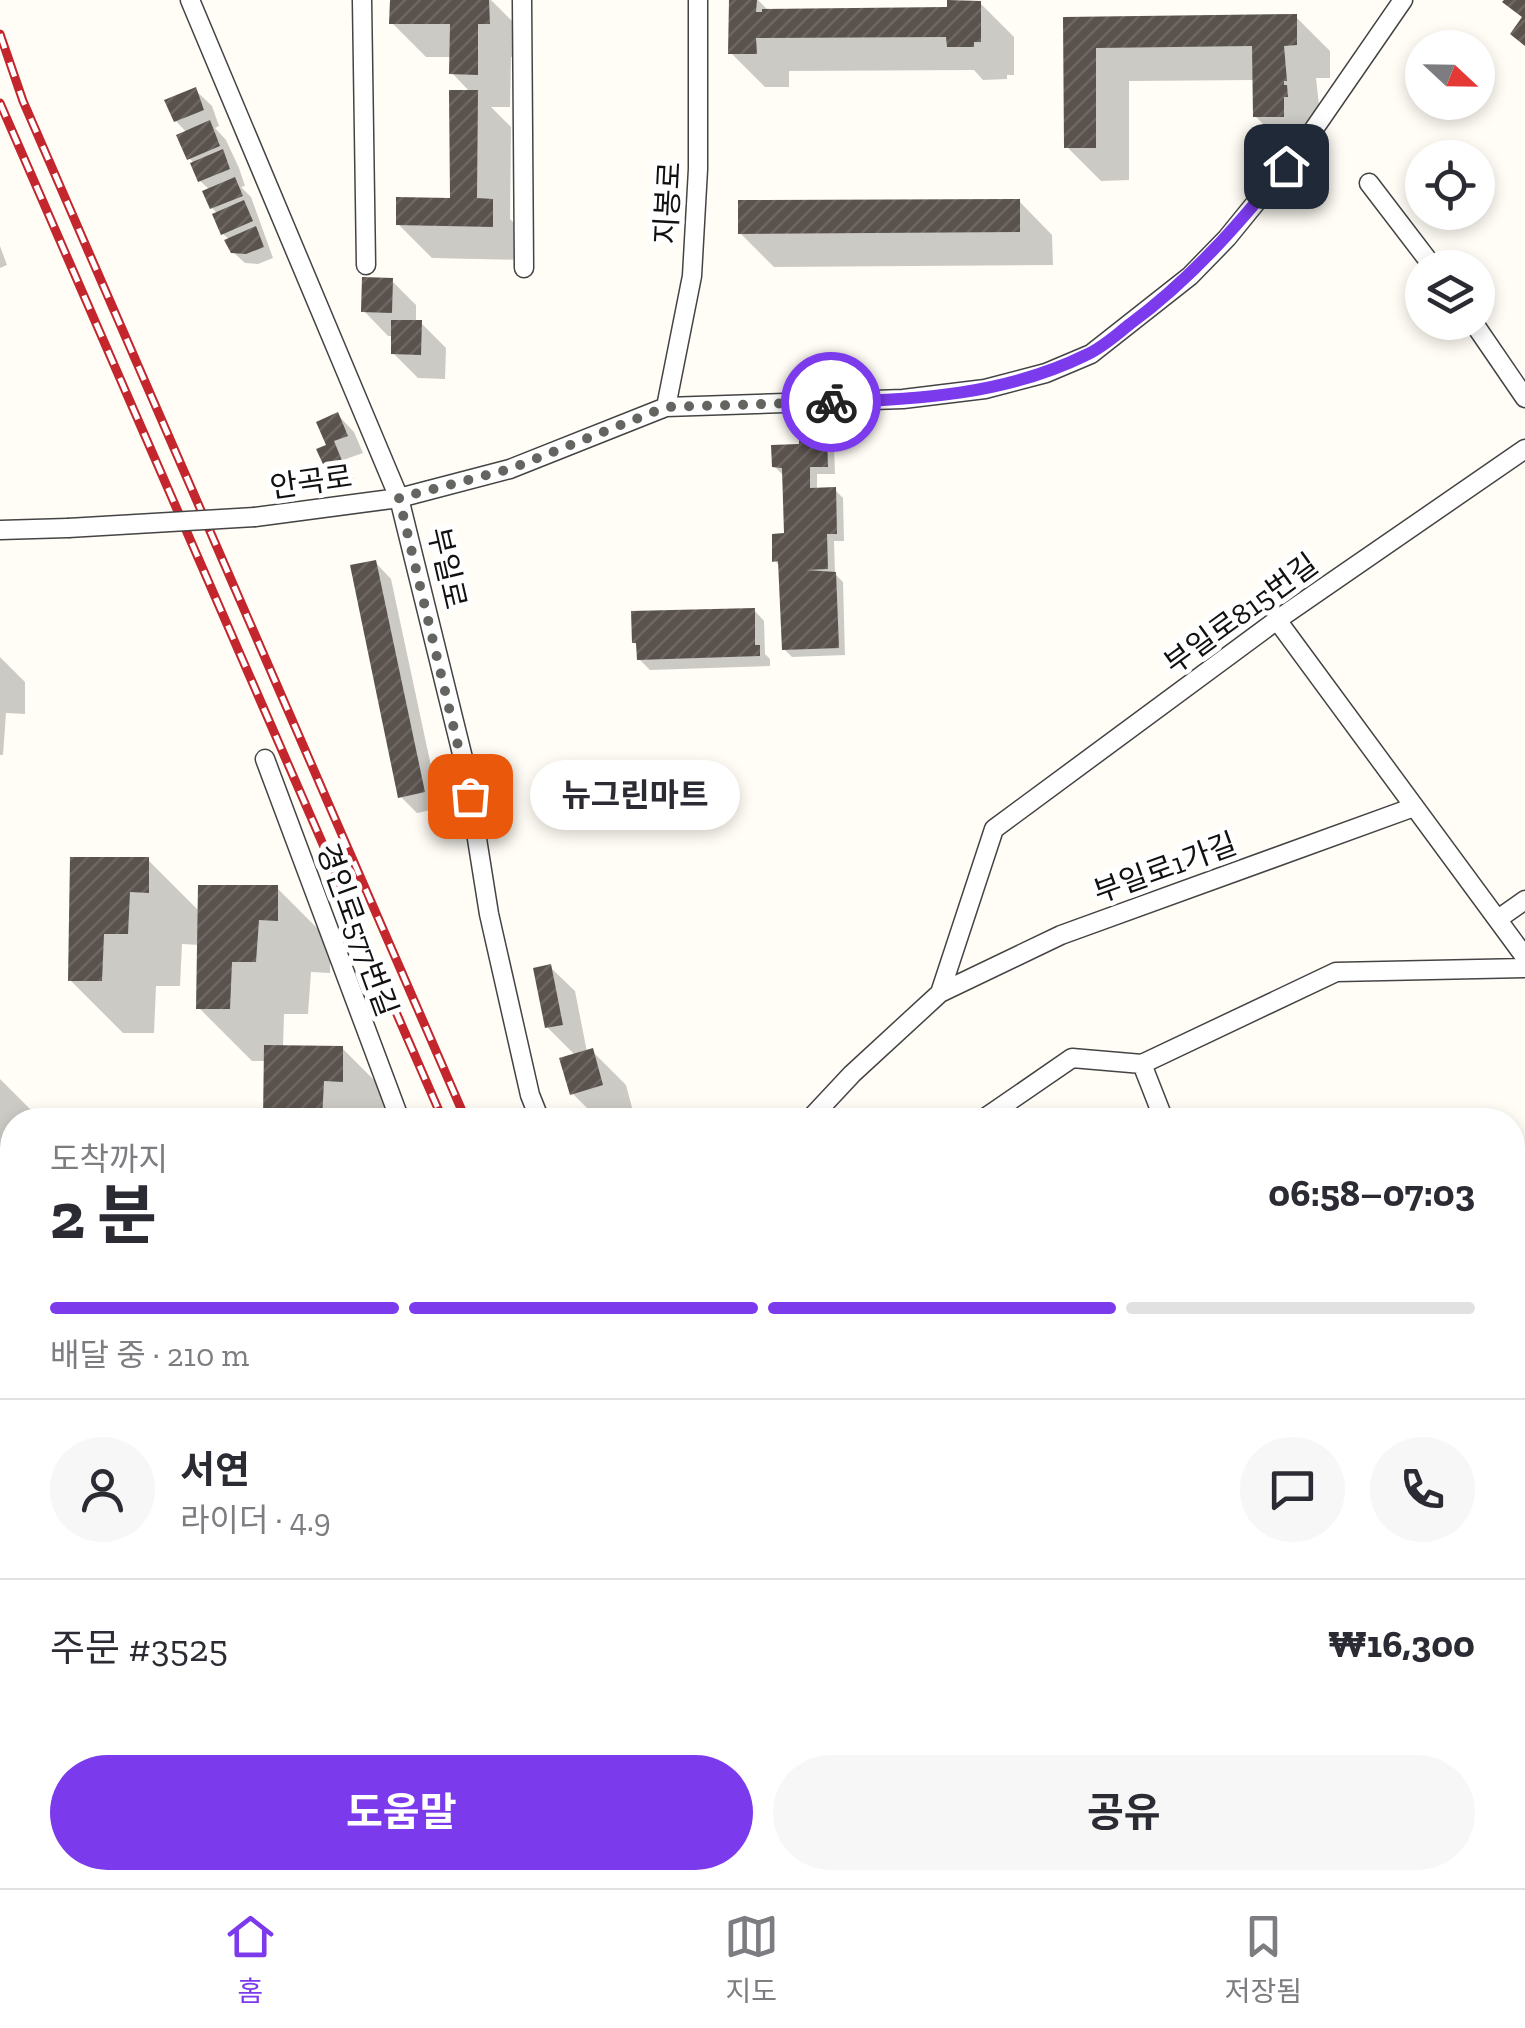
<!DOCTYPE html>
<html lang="ko">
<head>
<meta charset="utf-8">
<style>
  :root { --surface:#fff; --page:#f7f7f7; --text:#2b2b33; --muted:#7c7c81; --line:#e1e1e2; --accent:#7c3aed }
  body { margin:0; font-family:"Zilla Slab","Noto Sans KR",serif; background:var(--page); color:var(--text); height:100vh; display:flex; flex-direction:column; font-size:38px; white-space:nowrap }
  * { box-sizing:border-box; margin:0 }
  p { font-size:32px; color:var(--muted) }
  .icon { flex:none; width:55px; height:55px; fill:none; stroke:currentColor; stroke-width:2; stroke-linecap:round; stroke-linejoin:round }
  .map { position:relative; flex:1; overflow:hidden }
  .sheet { position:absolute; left:0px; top:1108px; width:1525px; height:782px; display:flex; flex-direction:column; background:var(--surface); border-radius:40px 40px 0 0; box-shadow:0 5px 15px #0003 }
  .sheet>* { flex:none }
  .needle { width:65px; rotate:112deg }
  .fabs { position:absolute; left:1405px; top:30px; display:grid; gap:20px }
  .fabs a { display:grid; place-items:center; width:90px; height:90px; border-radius:50%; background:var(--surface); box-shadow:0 5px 15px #0003; font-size:50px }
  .pin { position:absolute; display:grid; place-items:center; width:85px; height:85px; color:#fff; margin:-42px; border-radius:20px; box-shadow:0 5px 15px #0006 }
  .courier { position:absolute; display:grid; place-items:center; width:100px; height:100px; margin:-50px; border:8px solid #7c3aed; border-radius:50%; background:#fff; color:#222; box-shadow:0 2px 12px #0007 }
  .bubble { position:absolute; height:70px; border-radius:35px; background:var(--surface); box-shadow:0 5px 15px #0003; font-size:32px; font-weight:700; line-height:70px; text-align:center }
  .headline em { font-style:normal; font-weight:700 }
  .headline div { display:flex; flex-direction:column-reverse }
  .headline { display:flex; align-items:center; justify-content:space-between; height:170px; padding:0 50px }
  h1 { font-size:65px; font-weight:700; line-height:75px }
  .bar { display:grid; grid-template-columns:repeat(4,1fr); gap:15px 10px; align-content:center; height:120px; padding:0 50px }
  .bar i { height:12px; border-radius:8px; background:var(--line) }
  .bar .on { background:var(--accent) }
  .bar p { grid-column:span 4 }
  .line { display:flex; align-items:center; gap:25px; padding:0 50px; border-top:2px solid var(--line) }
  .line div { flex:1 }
  .round { display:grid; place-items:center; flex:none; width:105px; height:105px; border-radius:52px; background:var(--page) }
  .action { display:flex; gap:20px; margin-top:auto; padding:20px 50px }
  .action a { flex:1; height:115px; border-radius:60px; background:var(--accent); color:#fff; font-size:40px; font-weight:700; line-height:115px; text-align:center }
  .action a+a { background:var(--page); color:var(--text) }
  .tab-bar { display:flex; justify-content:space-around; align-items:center; height:140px; border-top:2px solid var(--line); background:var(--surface); font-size:28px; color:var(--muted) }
  .tab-bar a { display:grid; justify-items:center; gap:5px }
  .tab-bar .on { color:var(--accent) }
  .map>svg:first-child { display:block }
  .forest { fill:url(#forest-crowns) }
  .shadow { fill:#0003 }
  .building { fill:url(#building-hatch) }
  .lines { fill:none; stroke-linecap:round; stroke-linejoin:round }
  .minor-casing { stroke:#444; stroke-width:21 }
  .major-casing { stroke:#222; stroke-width:26 }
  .minor { stroke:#fff; stroke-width:18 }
  .major { stroke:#f9d66b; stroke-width:22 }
  .rail-casing { stroke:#c4262e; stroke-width:9 }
  .rail { stroke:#fff; stroke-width:5; stroke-dasharray:15; stroke-linecap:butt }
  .minor-bridge-casing { stroke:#444; stroke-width:21; stroke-linecap:butt }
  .minor-bridge { stroke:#fff; stroke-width:18 }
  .done { stroke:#646461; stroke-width:10; stroke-dasharray:0 18 }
  .route { stroke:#7c3aed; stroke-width:12 }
  .labels { text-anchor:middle; stroke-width:10; stroke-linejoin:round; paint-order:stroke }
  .street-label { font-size:30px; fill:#111; stroke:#fff }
</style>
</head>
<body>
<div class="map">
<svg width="1525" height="1888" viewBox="0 0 1525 1888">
  <defs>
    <pattern id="forest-crowns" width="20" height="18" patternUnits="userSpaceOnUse" patternTransform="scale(2.5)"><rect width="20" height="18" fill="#b9dc9c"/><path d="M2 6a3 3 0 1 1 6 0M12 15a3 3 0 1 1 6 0" fill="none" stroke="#9ebc85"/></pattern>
    <pattern id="building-hatch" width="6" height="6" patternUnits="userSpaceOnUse" patternTransform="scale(2.5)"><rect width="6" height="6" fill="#5a524d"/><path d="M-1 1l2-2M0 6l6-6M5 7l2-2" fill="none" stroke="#6d6662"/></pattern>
  </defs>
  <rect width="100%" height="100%" fill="#fffdf5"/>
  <path class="forest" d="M1525,1296V1842L1512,1838V1297Z
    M167,1878H302L290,1888H152Z"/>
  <path class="shadow" d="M392,0H491L522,31L523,57H511L510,107H491L511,127L510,219L526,235V260L432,258L398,224L453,201L471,93L452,73V57H426L392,23Z
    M731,0H758L769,11L949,10L980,3L1014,37V75H1007V79L983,80L974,70L789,71V87H765L731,53Z
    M1296,17L1330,51V78H1316L1320,114L1317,150H1289L1255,116V80L1129,81V180L1101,181L1067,147L1066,19Z
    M195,90L212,106L219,126L215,128L226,140L239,168L245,186L241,187L251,197L273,258L258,264L245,263L233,252L230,240L223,234L218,214L212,208L210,190L200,181L195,164L189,158L187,133L176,121Z
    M1019,201L1052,235L1053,265L774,267L740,233Z
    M0,246L7,265L0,268Z
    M392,281L416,305V323H421L446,348L445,379L418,378L393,353L394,336H388L364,311Z
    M338,415L354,432L363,453L346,459L354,479L340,485L330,474V446Z
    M826,438L834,446L835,474H817V491L835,490L843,498L844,541H834L835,574L843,582L845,655L792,657L784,649L781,567L775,561L787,535L782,474L774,466L802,446Z
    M375,562L391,579L440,808L417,813L401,797Z
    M754,610L764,621L765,654L770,659V666L650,670L639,659V647L634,642Z
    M0,657L25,682V714L6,713L3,755H0Z
    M148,860L200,912L277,888L330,941V973L311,972L308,1014H284L283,1048H342L395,1101V1120H265L266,1061H252L199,1008L200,945L182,944L180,986H156L154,1033H123L70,980Z
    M550,967L575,991L587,1052L592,1051L626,1085L635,1119L599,1120L572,1093L576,1056L547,1027Z
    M0,1079L41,1120H12V1235L0,1222Z
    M0,1269L12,1282V1340L0,1346Z
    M0,1348L12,1367V1425L0,1413Z
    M0,1509L12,1521V1581L0,1587Z
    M543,1878H560L562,1888H543Z
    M932,1878H1021L1028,1888H931Z"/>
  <path class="building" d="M390,0H489L490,24H478V75L449,74L450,24H389Z
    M729,0H757L756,12H762V9L947,7V0L981,1V42H974V47H947L946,37L756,38L757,54H728Z
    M1504,0H1525V46L1510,34L1522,17L1502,2Z
    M1297,14V45L1284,46L1287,81H1284V85H1287L1288,97H1284V117H1253L1252,46L1096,48V148H1064L1063,17Z
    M196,87L204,110L174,122L164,100Z
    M449,90H478L477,198L493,199V227L396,225V197L450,198Z
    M210,120L220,146L187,160L176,135Z
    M223,149L230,169L198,182L190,163Z
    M235,177L243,196L210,209L202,191Z
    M1020,199V232L738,234V200Z
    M244,200L253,221L221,235L212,214Z
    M256,226L264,247L246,254L231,253L224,240Z
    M362,277L393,278L392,313L361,312Z
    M391,320H422L421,355L391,354Z
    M338,412L348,436L334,441L345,468L328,475L316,449L326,445L316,422Z
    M799,434L827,435L828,467H810V488L836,487L837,534H827L828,569L806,570L836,572L839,648L782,650L778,561L772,562V534L784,533L782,468L772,467L771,445L799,444Z
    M376,560L425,792L398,798L350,565Z
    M755,608V645H760V656L637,660L636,643H632L631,611Z
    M70,857H149V893L130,892L128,934H104L102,981H68Z
    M198,885H278V921L259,920L256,962H232L230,1009H196Z
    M551,964L563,1025L545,1028L533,968Z
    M264,1045L343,1046V1082L324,1081L322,1120H263Z
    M593,1048L603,1085L570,1095L559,1058Z
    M7,1168L12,1184L3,1188L12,1208L0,1213V1171Z
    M4,1520L6,1527L12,1523V1585L0,1558V1523Z
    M930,1878H954V1888H929Z"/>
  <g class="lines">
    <defs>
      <path id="minor" d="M190,0L399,498L466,770L489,914L530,1095L540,1120
        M362,0L366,265
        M522,0L524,268
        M1369,183L1434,268
        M1473,322L1525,398
        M666,407L692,276L698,169V0
        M255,517L399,498L510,469L666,407L903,399L985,389L1046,373L1091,354L1190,276L1227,238L1305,142L1403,0
        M0,530L68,528
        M1277,620L1525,957
        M265,759L400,1120
        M1498,919L1525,900
        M940,993L1061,935L1414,807
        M1142,1064L1164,1120
        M809,1120L852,1074L940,993L994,829L1277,620L1525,449
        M982,1120L1072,1058L1142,1064L1336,972L1525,968
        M1512,1185H1525
        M569,1878L570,1888
        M654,1888V1878
        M838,1888L848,1878"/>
      <path id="major" d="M771,1878V1888"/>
    </defs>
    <use href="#minor" class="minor-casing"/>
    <use href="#major" class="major-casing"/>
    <use href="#minor" class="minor"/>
    <use href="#major" class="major"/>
    <defs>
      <path id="rail" d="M0,34L23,101L466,1120
        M0,103L443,1120
        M671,1878V1888
        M698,1878L699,1888
        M737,1878L738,1888"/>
    </defs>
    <use href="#rail" class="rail-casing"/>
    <use href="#rail" class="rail"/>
    <defs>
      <path id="minor-bridge" d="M68,528L255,517"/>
    </defs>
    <use href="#minor-bridge" class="minor-bridge-casing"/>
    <use href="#minor-bridge" class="minor-bridge"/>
  </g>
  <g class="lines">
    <path class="done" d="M470,796L399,498L510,469L666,407L831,402"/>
    <path class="route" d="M831,402C918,400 1007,394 1086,355C1102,348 1116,335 1130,324C1191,279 1238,225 1286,166"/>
  </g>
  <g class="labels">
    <g class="street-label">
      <text transform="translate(668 203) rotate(-87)" y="10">지봉로</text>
      <text transform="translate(311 482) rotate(-8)" y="10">안곡로</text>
      <text transform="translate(447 568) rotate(77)" y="10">부일로</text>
      <text transform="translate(1241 614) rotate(-36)" y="10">부일로815번길</text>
      <text transform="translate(1165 868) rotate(-20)" y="10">부일로1가길</text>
      <text transform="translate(357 930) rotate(70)" y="10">경인로577번길</text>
    </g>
  </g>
</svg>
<div class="fabs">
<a><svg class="needle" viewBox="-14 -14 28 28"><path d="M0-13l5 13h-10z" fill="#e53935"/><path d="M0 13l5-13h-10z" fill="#7c7c81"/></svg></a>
<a><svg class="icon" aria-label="locate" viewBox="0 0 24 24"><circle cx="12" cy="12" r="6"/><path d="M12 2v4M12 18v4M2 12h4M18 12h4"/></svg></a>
<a><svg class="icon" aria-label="layers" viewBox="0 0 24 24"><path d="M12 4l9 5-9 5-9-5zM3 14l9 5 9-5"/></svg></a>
</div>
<div class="pin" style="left:470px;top:796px;background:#ea580c"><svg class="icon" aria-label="bag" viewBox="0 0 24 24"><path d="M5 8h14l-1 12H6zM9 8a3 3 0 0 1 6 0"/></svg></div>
<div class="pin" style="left:1286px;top:166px;background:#1f2937"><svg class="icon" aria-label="home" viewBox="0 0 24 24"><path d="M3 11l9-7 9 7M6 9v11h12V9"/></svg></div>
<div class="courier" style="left:831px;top:402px"><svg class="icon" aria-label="bike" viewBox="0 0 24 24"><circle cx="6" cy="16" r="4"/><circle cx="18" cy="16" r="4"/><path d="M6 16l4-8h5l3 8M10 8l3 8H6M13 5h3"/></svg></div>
<div class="bubble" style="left:530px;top:760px;width:210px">뉴그린마트</div>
<section class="sheet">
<div class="headline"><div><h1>2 분</h1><p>도착까지</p></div><em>06:58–07:03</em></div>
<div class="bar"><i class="on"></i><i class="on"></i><i class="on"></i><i></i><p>배달 중 · 210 m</p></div>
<div class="line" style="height:180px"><a class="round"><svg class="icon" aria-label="person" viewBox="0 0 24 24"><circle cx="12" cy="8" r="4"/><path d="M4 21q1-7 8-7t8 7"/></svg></a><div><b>서연</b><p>라이더 · 4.9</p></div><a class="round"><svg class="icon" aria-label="chat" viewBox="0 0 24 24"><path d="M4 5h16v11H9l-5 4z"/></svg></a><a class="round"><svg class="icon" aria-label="phone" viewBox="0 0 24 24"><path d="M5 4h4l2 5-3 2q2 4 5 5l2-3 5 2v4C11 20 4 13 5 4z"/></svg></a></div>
<div class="line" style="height:130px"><div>주문 #3525</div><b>₩16,300</b></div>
<div class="action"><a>도움말</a><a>공유</a></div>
</section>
</div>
<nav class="tab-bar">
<a class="on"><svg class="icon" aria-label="home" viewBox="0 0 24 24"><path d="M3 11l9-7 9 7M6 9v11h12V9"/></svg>홈</a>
<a><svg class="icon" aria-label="map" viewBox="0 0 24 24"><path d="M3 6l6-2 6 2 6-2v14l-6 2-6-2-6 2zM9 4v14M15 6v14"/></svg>지도</a>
<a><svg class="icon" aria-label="saved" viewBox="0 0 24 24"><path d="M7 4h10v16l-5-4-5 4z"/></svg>저장됨</a>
</nav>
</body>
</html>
